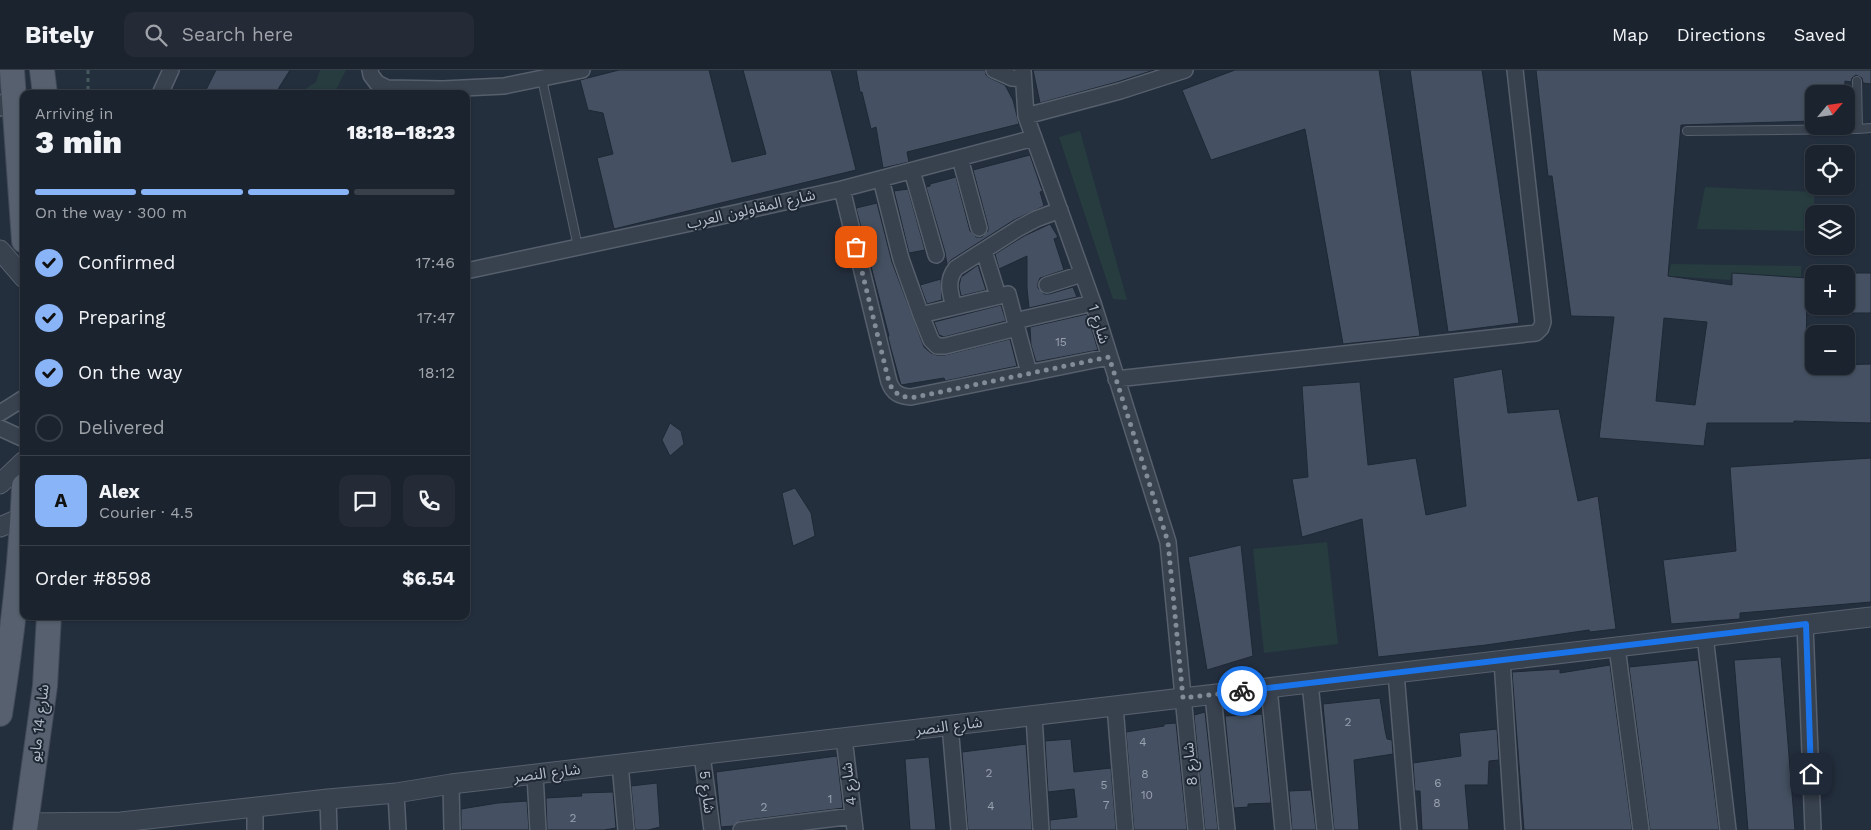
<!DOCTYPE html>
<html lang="en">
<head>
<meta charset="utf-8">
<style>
  :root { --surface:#1b232e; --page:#242b36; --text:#f1f3f6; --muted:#a0a4aa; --line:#39404a; --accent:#8ab4f8 }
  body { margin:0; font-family:"Work Sans","Noto Sans Arabic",sans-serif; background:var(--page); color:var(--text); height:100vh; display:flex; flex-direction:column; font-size:19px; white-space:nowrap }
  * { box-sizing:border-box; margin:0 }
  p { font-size:16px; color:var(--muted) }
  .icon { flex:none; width:28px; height:28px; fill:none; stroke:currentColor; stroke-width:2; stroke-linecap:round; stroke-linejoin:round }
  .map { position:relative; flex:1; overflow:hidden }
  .details { position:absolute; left:20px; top:20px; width:450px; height:530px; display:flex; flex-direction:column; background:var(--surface); border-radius:10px; box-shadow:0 1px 4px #0004,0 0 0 1px var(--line) }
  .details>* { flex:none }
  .needle { width:32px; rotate:61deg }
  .tools { position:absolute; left:1805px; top:15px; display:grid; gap:10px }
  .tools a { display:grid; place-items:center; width:50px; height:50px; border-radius:10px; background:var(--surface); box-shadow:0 1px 4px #0004,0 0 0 1px var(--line); font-size:25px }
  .pin { position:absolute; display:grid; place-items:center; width:42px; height:42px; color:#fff; margin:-21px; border-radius:10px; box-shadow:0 2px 8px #0006 }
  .courier { position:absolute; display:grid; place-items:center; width:50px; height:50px; margin:-25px; border:4px solid #1a73e8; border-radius:50%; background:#fff; color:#222; box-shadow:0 1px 6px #0007 }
  .summary em { font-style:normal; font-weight:800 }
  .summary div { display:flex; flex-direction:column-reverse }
  .summary { display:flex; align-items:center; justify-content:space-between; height:85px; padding:0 15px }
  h1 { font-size:32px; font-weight:800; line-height:38px }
  .bar { display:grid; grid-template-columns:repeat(4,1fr); gap:8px 5px; align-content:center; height:60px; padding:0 15px }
  .bar i { height:6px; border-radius:4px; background:var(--line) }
  .bar .on { background:var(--accent) }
  .bar p { grid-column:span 4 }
  .line { display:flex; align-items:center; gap:12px; padding:0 15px; border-top:1px solid var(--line) }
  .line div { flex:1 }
  .round { display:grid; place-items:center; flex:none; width:52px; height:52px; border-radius:10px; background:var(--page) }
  ol { padding:0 15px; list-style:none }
  li { display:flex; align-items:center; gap:15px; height:55px }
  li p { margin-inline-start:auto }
  li .icon { padding:5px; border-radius:50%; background:var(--accent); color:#111; stroke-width:4 }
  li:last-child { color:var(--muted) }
  li i { width:28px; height:28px; border:2px solid var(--line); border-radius:50% }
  header { display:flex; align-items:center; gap:30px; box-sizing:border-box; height:70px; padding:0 25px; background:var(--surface); border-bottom:1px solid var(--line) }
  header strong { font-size:24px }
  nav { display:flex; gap:28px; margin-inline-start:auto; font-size:18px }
  .search { width:350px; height:45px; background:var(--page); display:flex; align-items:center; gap:12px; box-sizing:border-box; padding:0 18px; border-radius:10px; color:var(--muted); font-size:19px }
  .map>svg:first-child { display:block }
  .green { fill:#263c3f }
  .building { fill:#455162; stroke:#1f2835; fill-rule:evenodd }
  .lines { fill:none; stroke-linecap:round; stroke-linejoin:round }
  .service-casing { stroke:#565f6c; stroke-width:10 }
  .minor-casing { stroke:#565f6c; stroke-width:18 }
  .tertiary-casing { stroke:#565f6c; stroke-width:21 }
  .primary-casing { stroke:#414a57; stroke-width:26 }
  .path { stroke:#44595c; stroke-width:3; stroke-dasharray:4 4; stroke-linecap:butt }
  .service { stroke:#38414e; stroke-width:8 }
  .minor { stroke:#38414e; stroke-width:15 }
  .tertiary { stroke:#38414e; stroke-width:19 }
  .primary { stroke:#56606e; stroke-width:24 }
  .done { stroke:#828b98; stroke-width:5; stroke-dasharray:0 9 }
  .route { stroke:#1a73e8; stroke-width:6 }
  .labels { text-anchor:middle; stroke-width:4; stroke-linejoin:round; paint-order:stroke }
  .number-label { font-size:12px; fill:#98a1af }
  .street-label { font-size:15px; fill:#b4bcc9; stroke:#1d2633 }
</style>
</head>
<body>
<header>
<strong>Bitely</strong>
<div class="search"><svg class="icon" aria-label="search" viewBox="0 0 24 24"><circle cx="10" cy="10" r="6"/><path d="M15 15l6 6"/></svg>Search here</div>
<nav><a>Map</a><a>Directions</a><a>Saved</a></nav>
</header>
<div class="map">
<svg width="1871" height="760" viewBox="0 0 1871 760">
  <rect width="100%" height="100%" fill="#242f3e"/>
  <path class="green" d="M320,0H346L334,24H298L316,12Z
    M1080,61L1127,230L1113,229L1059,67Z
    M1705,117L1814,122V161L1697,159Z
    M1846,152L1856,153V162H1846Z
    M1671,194L1801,196V208L1732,204L1730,210L1668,206Z
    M1327,472L1338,574L1264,583L1253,479Z"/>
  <path class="building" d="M216,0H290L275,24H204Z
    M619,0H709L732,92L766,84L743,0H831L856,100L614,159L597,88L613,84L603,43L588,40L580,10Z
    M856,0H985L986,5L990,8L1005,15L1013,30L1019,54L907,82L909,92L883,98L876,57L871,59L862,22H860Z
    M1033,0H1154L1117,12L1040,33Z
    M1235,0H1379L1420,266L1343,274L1305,59L1211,90L1182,20Z
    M1410,0H1482L1519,253L1448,262Z
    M1536,0H1871V14L1863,13L1862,8L1856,5L1852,8L1851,12L1845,11L1844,24H1814V51L1681,55L1668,206L1732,215V203L1807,208L1806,296L1871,294V353L1794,351V353H1707L1704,376L1599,368L1614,247L1571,246L1552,106H1548ZM1664,248L1707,252L1695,335L1656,331Z
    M1030,85L1041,117L1043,121L1040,122L1044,136L1014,150L951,190L947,195L945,182L926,117L930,116V114L956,107L970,161L976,167H982L988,161V156L973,100Z
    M908,119L925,180L909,183L894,121Z
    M877,133L892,192L924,277L931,283L937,285H945L1010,269L1017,296L945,311L944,308L901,315L891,279L888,267L889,266L856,138Z
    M1050,154L1058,167L1054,169L1064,200L1040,208L1038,213V218L1044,224H1049L1073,217L1077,227L1029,238L1027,218V186L999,199L995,184L1024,166Z
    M978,195L986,220L961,226L959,216L961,207Z
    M1846,203H1871V243H1846Z
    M941,209L942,230L927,234L920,215Z
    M1001,235L1006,251L944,267L939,265L934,252Z
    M1087,244L1098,280L1036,292L1031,275L1030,257Z
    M1502,299L1508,343L1559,339L1578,431L1598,426L1616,559L1590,562L1589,560L1486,575L1378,587L1362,449L1302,467L1292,409L1308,407L1302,316L1360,312L1368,395L1416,388L1426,445L1466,436L1453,308Z
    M670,353L681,361L684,374L670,386L662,370Z
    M1871,388V532L1740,543V549L1671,554L1663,490L1736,481L1730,397Z
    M795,418L811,443L815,466L793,476L782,423Z
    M1241,475L1253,586L1207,600L1188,487Z
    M1781,587L1795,760H1748L1734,590Z
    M1698,590L1719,760H1650L1629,597Z
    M1610,595L1632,760H1524L1512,602L1560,599V603Z
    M1380,628L1385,660L1387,669L1392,670L1393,684L1354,690L1359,760H1334L1323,634Z
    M1205,642L1218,760H1205L1194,645Z
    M1262,644L1271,733L1248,734V737L1234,738L1225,646Z
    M1176,653L1187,760H1134L1126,662L1164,656V654Z
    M1497,659L1499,690L1489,691L1488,715H1465L1469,760H1422L1420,721H1415L1413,693L1461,686L1459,663Z
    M1071,669L1074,702L1111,698L1116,760H1050V750L1077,747L1074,719L1048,722L1045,671Z
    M1026,674L1032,760H968L962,682Z
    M837,686L843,738L740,751L733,756L721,757L716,702Z
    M929,687L936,760H910L905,689Z
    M657,713L660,757L648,760H635L631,716Z
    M1311,720L1316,760H1292L1289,721Z
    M613,722L616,758L604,760H547L546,728L582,726L581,723Z
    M527,731L529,760H461V739L498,733Z"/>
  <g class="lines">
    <defs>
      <path id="service" d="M542,9L578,177
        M1857,11L1858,59L1871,58
        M1687,61L1858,59"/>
      <path id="minor" d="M370,0L371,5L377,13L387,18L443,19L504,16L582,0
        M994,0L1012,8L1023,9
        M1023,0L1026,46L1093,233L1168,472L1196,760
        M160,24L171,0
        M0,38L15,20
        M1026,46L1120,21L1185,0
        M960,88L979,158
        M912,101L936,185
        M881,109L901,189L921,245L931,270L937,276H945L1017,258
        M842,119L889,312C893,323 899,326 911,327L1109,287
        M984,181L998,226
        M466,201L691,153L842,119L1034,68
        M1047,215L1082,204
        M954,237C950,222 946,211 956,198L1019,158L1036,149L1060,140
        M921,245L1008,224L1029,303
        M1015,251L1093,233
        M1116,309L1536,263L1541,258L1543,252L1515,0
        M0,343L24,328
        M0,358L24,369
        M1805,554L1813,760
        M1705,566L1728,760
        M1617,577L1641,760
        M1502,590L1513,760
        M1396,603L1409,760
        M1310,613L1325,760
        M1269,618L1283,760
        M1213,625L1227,760
        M1115,636L1125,760
        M1034,646L1041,760
        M950,655L959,760
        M844,668L855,760
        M702,685L712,760
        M620,694L626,760
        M535,704L538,760
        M451,714L452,760
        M396,723L398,760
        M328,729L329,760
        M255,737V760
        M741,760L853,746"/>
      <path id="tertiary" d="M0,180L24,208
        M0,414L24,391
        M0,457L14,451L23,449
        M26,753L121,752L328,729L396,723L451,714L1871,547"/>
      <path id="primary" d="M12,0L24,171
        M42,0L45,24
        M0,644C12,568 21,492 24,416
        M25,760L45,616L49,546"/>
    </defs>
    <use href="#service" class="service-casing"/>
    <use href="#minor" class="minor-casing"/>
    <use href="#tertiary" class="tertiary-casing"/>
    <use href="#primary" class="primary-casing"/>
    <path class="path" d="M88,0V24"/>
    <use href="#service" class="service"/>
    <use href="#minor" class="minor"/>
    <use href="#tertiary" class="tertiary"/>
    <use href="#primary" class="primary"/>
  </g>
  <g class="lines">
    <path class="done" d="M856,177L889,312C893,323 899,326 911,328L1109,287L1168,472L1183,628L1242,621"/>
    <path class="route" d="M1242,621L1806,554L1811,704"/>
  </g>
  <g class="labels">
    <g class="number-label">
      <text x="1061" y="276">15</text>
      <text x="1348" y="656">2</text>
      <text x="1143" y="676">4</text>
      <text x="989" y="707">2</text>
      <text x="1145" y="708">8</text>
      <text x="1438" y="717">6</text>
      <text x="1104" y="719">5</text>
      <text x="1147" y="729">10</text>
      <text x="830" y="733">1</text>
      <text x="1437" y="737">8</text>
      <text x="1106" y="739">7</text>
      <text x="991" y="740">4</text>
      <text x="764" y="741">2</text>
      <text x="573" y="752">2</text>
    </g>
    <g class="street-label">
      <text transform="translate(751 139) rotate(-13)" y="5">شارع المقاولون العرب</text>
      <text transform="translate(1099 254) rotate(73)" y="5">شارع 1</text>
      <text transform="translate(39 653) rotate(-83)" y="5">شارع 14 مايو</text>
      <text transform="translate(949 656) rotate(-7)" y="5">شارع النصر</text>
      <text transform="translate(1190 694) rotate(-96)" y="5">شارع 8</text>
      <text transform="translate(547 703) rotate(-7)" y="5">شارع النصر</text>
      <text transform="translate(849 714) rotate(-97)" y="5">شارع 4</text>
      <text transform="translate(707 722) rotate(83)" y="5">شارع 5</text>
    </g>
  </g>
</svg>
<div class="tools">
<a><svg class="needle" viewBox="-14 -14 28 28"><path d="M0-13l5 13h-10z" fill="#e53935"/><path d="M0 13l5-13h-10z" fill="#a0a4aa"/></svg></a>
<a><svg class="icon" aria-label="locate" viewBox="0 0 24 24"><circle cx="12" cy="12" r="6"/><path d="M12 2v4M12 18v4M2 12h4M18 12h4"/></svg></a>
<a><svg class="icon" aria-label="layers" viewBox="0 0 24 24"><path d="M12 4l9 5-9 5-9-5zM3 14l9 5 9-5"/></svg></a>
<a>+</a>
<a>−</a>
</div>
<div class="pin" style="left:856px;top:177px;background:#ea580c"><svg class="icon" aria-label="bag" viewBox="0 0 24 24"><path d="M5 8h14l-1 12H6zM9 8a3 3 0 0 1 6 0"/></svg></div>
<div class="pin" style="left:1811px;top:704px;background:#1f2937"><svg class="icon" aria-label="home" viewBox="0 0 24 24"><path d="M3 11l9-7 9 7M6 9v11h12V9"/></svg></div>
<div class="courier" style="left:1242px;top:621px"><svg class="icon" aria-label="bike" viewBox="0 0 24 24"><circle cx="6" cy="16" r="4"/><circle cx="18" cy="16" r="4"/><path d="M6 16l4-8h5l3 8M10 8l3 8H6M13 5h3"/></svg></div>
<section class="details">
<div class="summary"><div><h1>3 min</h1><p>Arriving in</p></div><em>18:18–18:23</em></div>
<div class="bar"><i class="on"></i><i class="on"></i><i class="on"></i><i></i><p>On the way · 300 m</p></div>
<ol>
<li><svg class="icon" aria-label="check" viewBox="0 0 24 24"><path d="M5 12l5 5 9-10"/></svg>Confirmed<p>17:46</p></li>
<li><svg class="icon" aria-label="check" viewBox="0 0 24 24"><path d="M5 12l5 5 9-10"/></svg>Preparing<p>17:47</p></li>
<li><svg class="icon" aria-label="check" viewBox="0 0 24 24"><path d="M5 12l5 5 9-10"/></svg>On the way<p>18:12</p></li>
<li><i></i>Delivered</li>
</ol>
<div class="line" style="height:90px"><b class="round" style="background:var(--accent);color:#111">A</b><div><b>Alex</b><p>Courier · 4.5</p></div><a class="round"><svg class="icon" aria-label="chat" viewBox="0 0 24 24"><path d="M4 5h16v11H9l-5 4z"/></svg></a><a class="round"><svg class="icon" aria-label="phone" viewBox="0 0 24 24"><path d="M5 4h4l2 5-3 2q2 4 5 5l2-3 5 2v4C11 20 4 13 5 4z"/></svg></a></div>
<div class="line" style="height:65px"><div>Order #8598</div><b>$6.54</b></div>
</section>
</div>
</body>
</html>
